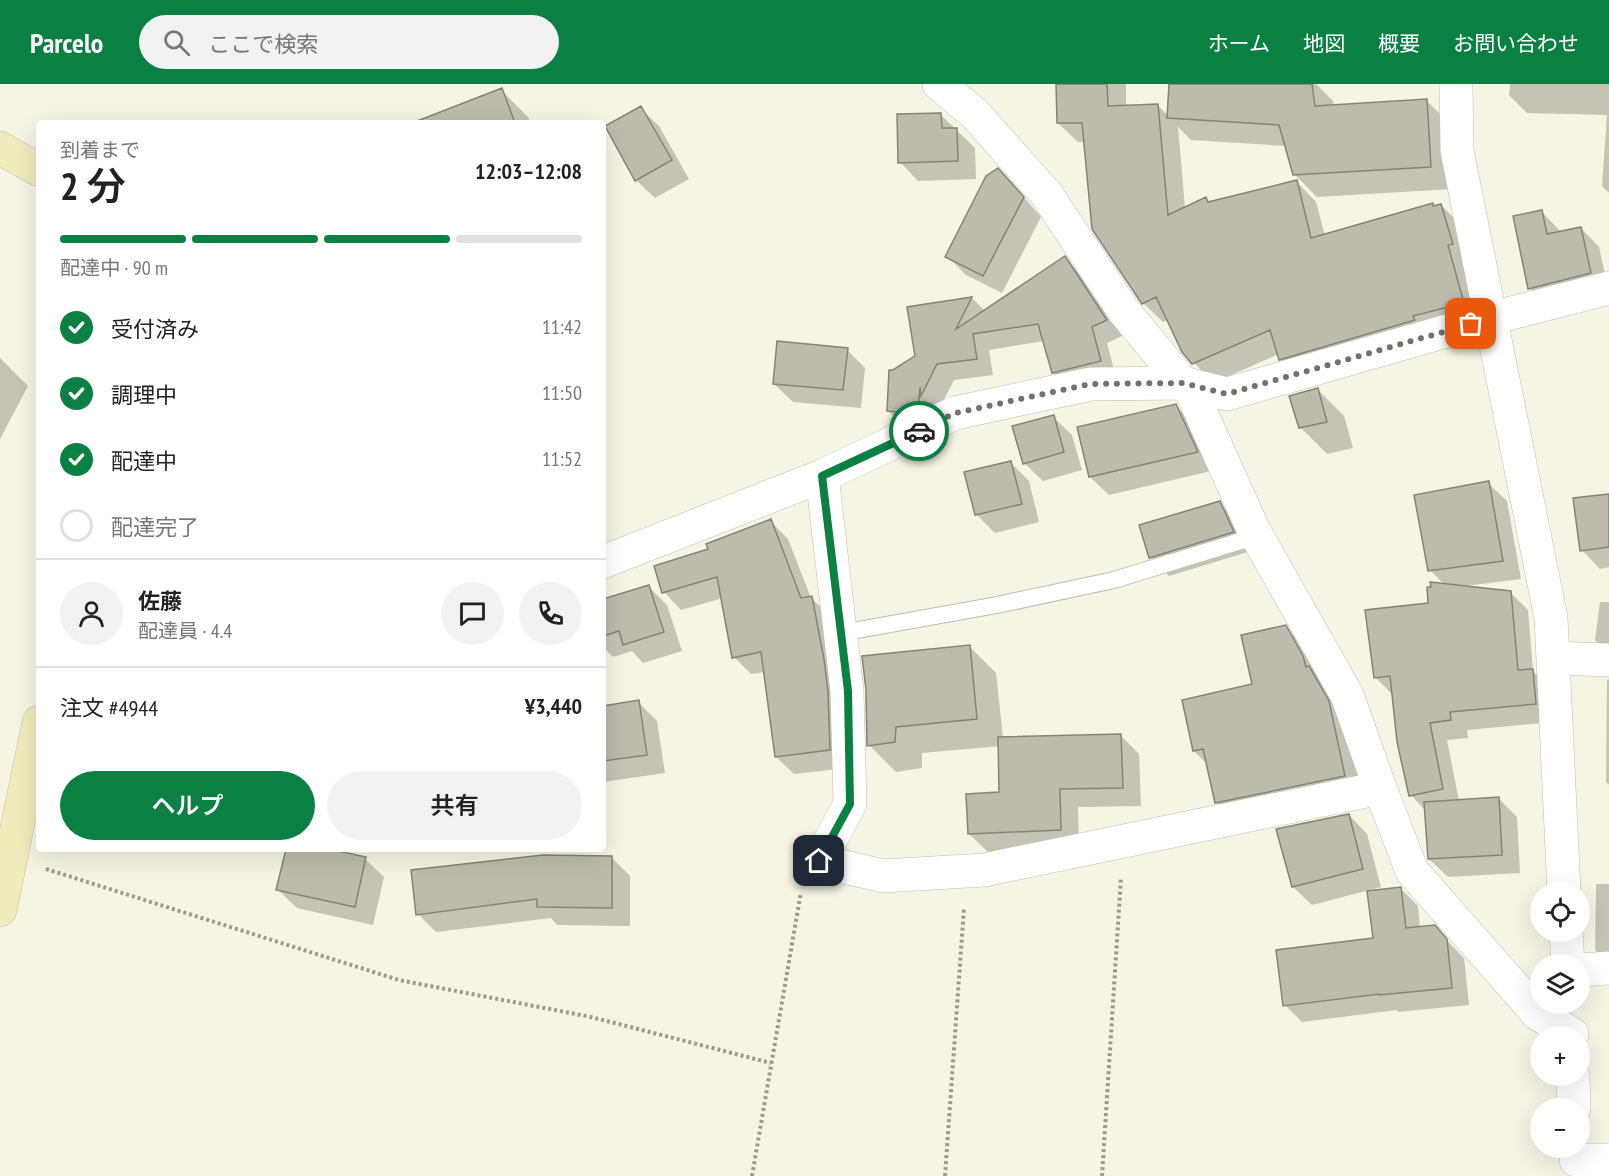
<!DOCTYPE html>
<html lang="ja">
<head>
<meta charset="utf-8">
<style>
  :root { --surface:#fff; --page:#f2f2f2; --text:#222; --muted:#767676; --line:#e0e0e0; --accent:#0b8043 }
  body { margin:0; font-family:"PT Sans Narrow","Noto Sans JP",sans-serif; background:var(--page); color:var(--text); height:100vh; display:flex; flex-direction:column; font-size:22px; white-space:nowrap }
  * { box-sizing:border-box; margin:0 }
  p { font-size:20px; color:var(--muted) }
  .icon { flex:none; width:33px; height:33px; fill:none; stroke:currentColor; stroke-width:2; stroke-linecap:round; stroke-linejoin:round }
  .map { position:relative; flex:1; overflow:hidden }
  .drawer { position:absolute; left:36px; top:36px; width:570px; height:732px; display:flex; flex-direction:column; background:var(--surface); border-radius:6px; box-shadow:0 6px 24px #0002 }
  .drawer>* { flex:none }
  .controls { position:absolute; left:1530px; top:798px; display:grid; gap:12px }
  .controls a { display:grid; place-items:center; width:60px; height:60px; border-radius:50%; background:var(--surface); box-shadow:0 6px 24px #0002; font-size:30px }
  .pin { position:absolute; display:grid; place-items:center; width:51px; height:51px; color:#fff; margin:-26px; border-radius:12px; box-shadow:0 3px 9px #0006 }
  .courier { position:absolute; display:grid; place-items:center; width:60px; height:60px; margin:-30px; border:4px solid #0b8043; border-radius:50%; background:#fff; color:#222; box-shadow:0 2px 8px #0007 }
  .headline em { font-style:normal; font-weight:600 }
  .headline div { display:flex; flex-direction:column-reverse }
  .headline { display:flex; align-items:center; justify-content:space-between; height:102px; padding:0 24px }
  h1 { font-size:39px; font-weight:600; line-height:45px }
  .bar { display:grid; grid-template-columns:repeat(4,1fr); gap:9px 6px; align-content:center; height:72px; padding:0 24px }
  .bar i { height:8px; border-radius:4px; background:var(--line) }
  .bar .on { background:var(--accent) }
  .bar p { grid-column:span 4 }
  .line { display:flex; align-items:center; gap:15px; padding:0 24px; border-top:2px solid var(--line) }
  .line div { flex:1 }
  .round { display:grid; place-items:center; flex:none; width:63px; height:63px; border-radius:32px; background:var(--page) }
  ol { padding:0 24px; list-style:none }
  li { display:flex; align-items:center; gap:18px; height:66px }
  li p { margin-inline-start:auto }
  li .icon { padding:6px; border-radius:50%; background:var(--accent); color:#fff; stroke-width:4 }
  li:last-child { color:var(--muted) }
  li i { width:33px; height:33px; border:3px solid var(--line); border-radius:50% }
  .cta { display:flex; gap:12px; margin-top:auto; padding:12px 24px }
  .cta a { flex:1; height:69px; border-radius:36px; background:var(--accent); color:#fff; font-size:24px; font-weight:600; line-height:69px; text-align:center }
  .cta a+a { background:var(--page); color:var(--text) }
  header { display:flex; align-items:center; gap:36px; box-sizing:border-box; height:84px; padding:0 30px; background:var(--accent); color:#fff }
  header strong { font-size:28px }
  nav { display:flex; gap:33px; margin-inline-start:auto; font-size:21px }
  .search { width:420px; height:54px; background:var(--page); display:flex; align-items:center; gap:15px; box-sizing:border-box; padding:0 21px; border-radius:33px; color:var(--muted); font-size:22px }
  .map>svg:first-child { display:block }
  .shadow { fill:#0003 }
  .building { fill:#bdbbac; stroke:#858375; stroke-width:1.5 }
  .lines { fill:none; stroke-linecap:round; stroke-linejoin:round }
  .lane-casing { stroke:#bebdad; stroke-width:18 }
  .street-casing { stroke:#bebdad; stroke-width:34 }
  .secondary-casing { stroke:#bebdad; stroke-width:34 }
  .path { stroke:#9c9a8e; stroke-width:4; stroke-dasharray:3 3; stroke-linecap:butt }
  .lane { stroke:#fff; stroke-width:16 }
  .street { stroke:#fff; stroke-width:33 }
  .secondary { stroke:#f0ebbb; stroke-width:33 }
  .done { stroke:#737168; stroke-width:6; stroke-dasharray:0 10.8 }
  .route { stroke:#0b8043; stroke-width:8 }
</style>
</head>
<body>
<header>
<strong>Parcelo</strong>
<div class="search"><svg class="icon" aria-label="search" viewBox="0 0 24 24"><circle cx="10" cy="10" r="6"/><path d="M15 15l6 6"/></svg>ここで検索</div>
<nav><a>ホーム</a><a>地図</a><a>概要</a><a>お問い合わせ</a></nav>
</header>
<div class="map">
<svg width="1609" height="1092" viewBox="0 0 1609 1092">
  <rect width="100%" height="100%" fill="#f6f4e3"/>
  <path class="shadow" d="M1057,0H1126V23L1158,21L1168,32L1171,0H1316L1333,17L1334,23L1427,17L1449,39L1453,105L1317,113L1295,91L1286,62L1191,56L1178,43L1185,124L1205,115L1210,119L1297,98L1316,118L1325,152L1433,121L1435,123L1441,121L1461,141L1483,238L1300,295L1280,275L1279,270L1213,299L1183,267L1169,236L1163,238L1143,219L1086,58H1078L1058,39Z
    M1510,0H1609V109L1602,102L1607,31L1527,29L1509,11Z
    M501,6L528,33L531,39H415Z
    M640,24L659,42L689,95L655,114L636,96Z
    M940,30L975,64L976,95L918,97L900,78Z
    M1017,105L1041,133L1002,209L966,191L947,172Z
    M1542,128L1561,148L1581,144L1599,163L1609,208L1548,223L1530,204Z
    M1065,174L1081,191L1122,252L1107,259L1116,293L1069,305L1053,288L1044,257L989,266L993,291L954,296L938,327L905,343L888,327L916,273L909,224L972,214L985,227Z
    M847,266L865,284L861,324L793,318L774,300Z
    M0,274L28,302L0,355Z
    M1317,305L1344,332L1353,364L1327,370L1300,343Z
    M1176,322L1194,340L1215,386L1109,411L1090,393Z
    M1053,333L1072,351L1082,386L1043,397L1024,379Z
    M1010,378L1029,397L1039,438L995,449L976,430Z
    M1488,399L1507,417L1521,495L1465,502L1510,508L1528,526L1533,587L1550,604L1553,638L1467,646L1468,654L1447,656L1459,717L1499,715L1517,733L1520,789L1448,793L1429,775L1426,727L1411,711L1393,611L1375,593L1445,501L1430,486Z
    M1609,411V483L1600,485L1582,466Z
    M1220,419L1238,437L1251,467L1169,492L1151,473Z
    M770,437L788,455L811,514L829,531L847,684L794,690L776,673L765,588L751,590L734,573L723,514L681,526L664,508L710,466Z
    M649,503L667,521L682,567L643,579L632,567L613,573L603,563V517Z
    M1600,518H1609V570L1595,556Z
    M1285,543L1304,562L1347,637L1362,710L1235,737L1217,718L1208,681L1194,667L1254,601Z
    M969,562L996,589L1003,654L1120,651L1139,670L1141,722L1078,723L1079,764L988,768L969,750L1001,710L1000,662L922,669V684L896,688L869,661Z
    M1609,595V701L1606,698L1607,596Z
    M638,618L657,637L665,689L603,698V623Z
    M1349,731L1367,750L1381,803L1312,821L1293,803Z
    M287,765H322L365,775L384,793L373,841L297,824L278,806Z
    M612,774L630,792V842L557,841L551,834L436,848L418,830Z
    M1596,800H1609V879L1595,866Z
    M1400,804L1418,822L1420,844L1434,843L1464,874L1469,921L1398,928L1397,926L1302,938L1285,921L1374,856Z"/>
  <path class="building" d="M1056,0H1107L1108,22L1158,20L1168,131L1206,113L1208,118L1297,96L1311,154L1433,119V122L1441,120L1453,160L1448,161L1464,219L1413,232L1415,236L1279,276L1270,246L1192,280L1182,268L1156,213L1142,220L1092,145L1082,39H1057Z
    M1169,0H1312L1315,22L1427,15L1431,83L1293,91L1279,41L1167,34Z
    M502,4L515,39H417V37Z
    M641,22L672,76L635,97L605,42Z
    M941,29L942,44H957L958,77L898,79L897,30Z
    M998,84L1024,113L983,192L945,173L986,92Z
    M1542,126L1547,150L1581,143L1591,189L1528,205L1513,132Z
    M1065,172L1107,236L1092,243L1101,277L1052,289L1038,240L973,250L977,275L937,280L921,312L920,303L918,326L911,329L887,327L889,286H893L915,272L907,223L972,213L956,245Z
    M777,257L848,264L843,306L773,300Z
    M1318,304L1327,338L1299,344L1289,312Z
    M1176,320L1198,368L1089,393L1077,343Z
    M1054,331L1064,368L1023,380L1012,342Z
    M1011,377L1022,420L975,431L964,388Z
    M1489,397L1503,477L1428,487L1414,411Z
    M1609,410V463L1580,467L1573,414Z
    M1220,417L1234,448L1149,474L1139,441Z
    M771,435L801,514L812,512L824,575L828,608L830,666L775,673L761,568L732,574L717,493L662,509L654,482L708,465L706,460Z
    M1430,498L1511,507L1518,586L1533,585L1536,620L1450,628L1451,636L1430,639L1443,705L1409,712L1397,658L1390,592L1374,594L1365,526L1428,519L1427,503H1431Z
    M649,501L664,548L623,561L619,547L603,552V515Z
    M1286,541L1303,572L1306,583L1309,582L1329,617L1345,692L1215,719L1203,665L1193,667L1182,616L1252,600L1241,551Z
    M970,561L977,635L896,643L895,658L867,662L866,606L862,572Z
    M639,616L647,671L603,677V622Z
    M1121,650L1123,704L1060,705L1061,746L968,750L966,710L999,708L998,653Z
    M1499,713L1502,771L1428,775L1424,718Z
    M1349,730L1363,785L1292,803L1276,745Z
    M286,765H329L366,773L355,823L276,806Z
    M543,771L612,772V824L537,823V815L416,831L411,786Z
    M1401,803L1406,844L1435,841L1447,855L1452,904L1379,911V910L1283,922L1276,866L1373,854L1367,807Z"/>
  <g class="lines">
    <defs>
      <path id="lane" d="M841,549L997,521L1114,496L1257,452"/>
      <path id="street" d="M939,0L975,30L1047,111L1123,226L1193,311L1254,447L1347,611L1380,704L1412,787L1538,930L1572,950
        M1456,0L1457,67L1551,534L1564,808
        M822,392L955,329L1091,300L1183,299L1227,310L1492,234L1609,204
        M603,478L822,392L847,607L850,720L819,777L883,792L984,786L1380,704
        M1553,574L1609,576
        M1566,848L1568,880
        M1580,886L1609,884
        M1573,992L1574,1024
        M1576,1076H1609"/>
      <path id="secondary" d="M0,64L39,86
        M0,826L39,638"/>
    </defs>
    <use href="#lane" class="lane-casing"/>
    <use href="#street" class="street-casing"/>
    <use href="#secondary" class="secondary-casing"/>
    <path class="path" d="M46,785L399,896L591,933L771,979
      M752,1092L801,808
      M945,1092L964,824
      M1102,1092L1121,793"/>
    <use href="#lane" class="lane"/>
    <use href="#street" class="street"/>
    <use href="#secondary" class="secondary"/>
  </g>
  <g class="lines">
    <path class="done" d="M919,347L955,329L1091,300L1183,299L1227,310L1471,240"/>
    <path class="route" d="M819,777L850,720L848,607L822,392L919,347"/>
  </g>
</svg>
<div class="controls">
<a><svg class="icon" aria-label="locate" viewBox="0 0 24 24"><circle cx="12" cy="12" r="6"/><path d="M12 2v4M12 18v4M2 12h4M18 12h4"/></svg></a>
<a><svg class="icon" aria-label="layers" viewBox="0 0 24 24"><path d="M12 4l9 5-9 5-9-5zM3 14l9 5 9-5"/></svg></a>
<a>+</a>
<a>−</a>
</div>
<div class="pin" style="left:1471px;top:240px;background:#ea580c"><svg class="icon" aria-label="bag" viewBox="0 0 24 24"><path d="M5 8h14l-1 12H6zM9 8a3 3 0 0 1 6 0"/></svg></div>
<div class="pin" style="left:819px;top:777px;background:#1f2937"><svg class="icon" aria-label="home" viewBox="0 0 24 24"><path d="M3 11l9-7 9 7M6 9v11h12V9"/></svg></div>
<div class="courier" style="left:919px;top:347px"><svg class="icon" aria-label="car" viewBox="0 0 24 24"><path d="M5 17H2v-5l4-1 3-4h7l3 4 3 1v5h-3M9 17h6M6 11h13"/><circle cx="7" cy="17" r="2"/><circle cx="17" cy="17" r="2"/></svg></div>
<section class="drawer">
<div class="headline"><div><h1>2 分</h1><p>到着まで</p></div><em>12:03–12:08</em></div>
<div class="bar"><i class="on"></i><i class="on"></i><i class="on"></i><i></i><p>配達中 · 90 m</p></div>
<ol>
<li><svg class="icon" aria-label="check" viewBox="0 0 24 24"><path d="M5 12l5 5 9-10"/></svg>受付済み<p>11:42</p></li>
<li><svg class="icon" aria-label="check" viewBox="0 0 24 24"><path d="M5 12l5 5 9-10"/></svg>調理中<p>11:50</p></li>
<li><svg class="icon" aria-label="check" viewBox="0 0 24 24"><path d="M5 12l5 5 9-10"/></svg>配達中<p>11:52</p></li>
<li><i></i>配達完了</li>
</ol>
<div class="line" style="height:108px"><a class="round"><svg class="icon" aria-label="person" viewBox="0 0 24 24"><circle cx="12" cy="8" r="4"/><path d="M4 21q1-7 8-7t8 7"/></svg></a><div><b>佐藤</b><p>配達員 · 4.4</p></div><a class="round"><svg class="icon" aria-label="chat" viewBox="0 0 24 24"><path d="M4 5h16v11H9l-5 4z"/></svg></a><a class="round"><svg class="icon" aria-label="phone" viewBox="0 0 24 24"><path d="M5 4h4l2 5-3 2q2 4 5 5l2-3 5 2v4C11 20 4 13 5 4z"/></svg></a></div>
<div class="line" style="height:78px"><div>注文 #4944</div><b>¥3,440</b></div>
<div class="cta"><a>ヘルプ</a><a>共有</a></div>
</section>
</div>
</body>
</html>
